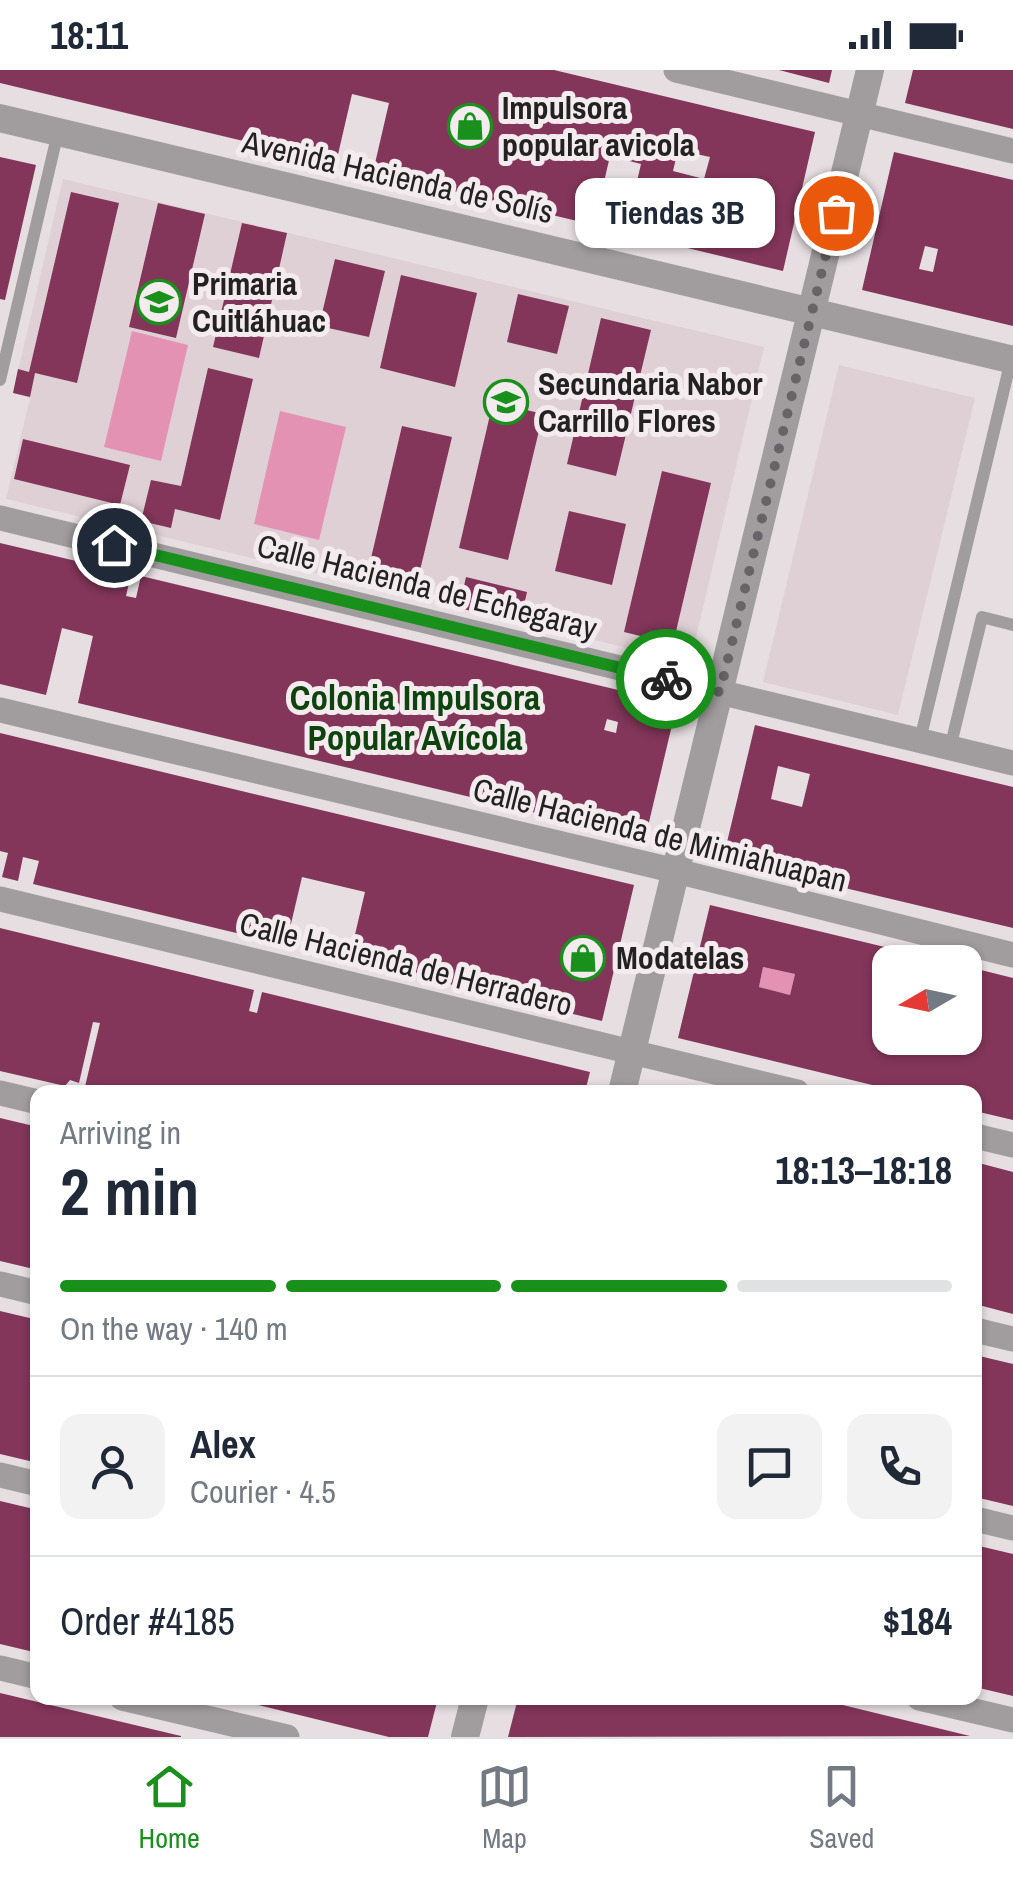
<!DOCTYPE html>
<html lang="en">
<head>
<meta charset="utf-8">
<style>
  :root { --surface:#fff; --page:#f2f2f3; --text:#1f2937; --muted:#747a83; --line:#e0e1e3; --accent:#19901c }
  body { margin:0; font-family:"Archivo Narrow",sans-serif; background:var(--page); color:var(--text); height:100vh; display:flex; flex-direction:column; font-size:38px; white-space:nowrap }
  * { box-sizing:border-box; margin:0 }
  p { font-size:32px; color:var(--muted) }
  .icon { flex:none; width:55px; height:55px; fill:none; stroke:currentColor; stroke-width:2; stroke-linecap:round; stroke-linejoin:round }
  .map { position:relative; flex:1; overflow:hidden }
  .details { position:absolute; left:30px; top:1015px; width:952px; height:620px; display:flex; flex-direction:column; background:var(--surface); border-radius:20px; box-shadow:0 2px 8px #0004 }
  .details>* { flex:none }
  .needle { width:65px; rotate:261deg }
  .fabs { position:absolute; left:872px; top:875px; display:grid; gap:20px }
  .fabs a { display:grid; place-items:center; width:110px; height:110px; border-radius:20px; background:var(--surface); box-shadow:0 2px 8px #0004; font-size:50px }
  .pin { position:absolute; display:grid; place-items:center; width:85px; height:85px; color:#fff; margin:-42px; border:5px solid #fff; border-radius:50%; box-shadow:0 2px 10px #0007 }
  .courier { position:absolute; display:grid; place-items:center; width:100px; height:100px; margin:-50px; border:8px solid #19901c; border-radius:50%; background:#fff; color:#222; box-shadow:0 2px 12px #0007 }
  .bubble { position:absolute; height:70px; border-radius:20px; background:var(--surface); box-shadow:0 2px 8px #0004; font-size:32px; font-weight:800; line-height:70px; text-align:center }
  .head em { font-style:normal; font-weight:800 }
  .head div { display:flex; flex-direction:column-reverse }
  .head { display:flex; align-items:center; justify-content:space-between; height:170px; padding:0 30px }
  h1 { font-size:65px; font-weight:800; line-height:75px }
  .bar { display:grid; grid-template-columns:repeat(4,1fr); gap:15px 10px; align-content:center; height:120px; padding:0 30px }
  .bar i { height:12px; border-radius:8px; background:var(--line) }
  .bar .current { background:var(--accent) }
  .bar p { grid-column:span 4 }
  .line { display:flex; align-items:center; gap:25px; padding:0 30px; border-top:2px solid var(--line) }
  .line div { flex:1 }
  .round { display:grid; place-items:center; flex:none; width:105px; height:105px; border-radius:20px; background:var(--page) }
  .status { display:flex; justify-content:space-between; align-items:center; height:70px; padding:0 50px; background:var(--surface); direction:ltr }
  .status svg { height:28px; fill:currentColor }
  .tabs { display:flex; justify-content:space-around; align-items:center; height:140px; border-top:2px solid var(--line); background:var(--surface); font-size:28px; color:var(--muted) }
  .tabs a { display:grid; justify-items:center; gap:5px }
  .tabs .current { color:var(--accent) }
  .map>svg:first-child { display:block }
  .built { fill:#dfd0d5 }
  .green { fill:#e392b4 }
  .building { fill:#83365a; fill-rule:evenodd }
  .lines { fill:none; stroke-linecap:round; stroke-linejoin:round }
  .service { stroke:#a19d9e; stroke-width:12 }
  .minor { stroke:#a19d9e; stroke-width:25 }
  .tertiary { stroke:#a19d9e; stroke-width:28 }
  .done { stroke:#686366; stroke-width:10; stroke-dasharray:0 18 }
  .route { stroke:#19901c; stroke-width:12 }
  .labels { text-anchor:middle; stroke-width:10; stroke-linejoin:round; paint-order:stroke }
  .poi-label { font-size:32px; font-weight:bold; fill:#242123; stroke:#f3ebee; text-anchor:start }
  .street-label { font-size:32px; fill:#242123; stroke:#f3ebee }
  .neighbourhood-label { font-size:35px; font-weight:bold; fill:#0d440e; stroke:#f3ebee }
</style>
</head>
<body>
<div class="status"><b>18:11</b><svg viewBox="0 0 49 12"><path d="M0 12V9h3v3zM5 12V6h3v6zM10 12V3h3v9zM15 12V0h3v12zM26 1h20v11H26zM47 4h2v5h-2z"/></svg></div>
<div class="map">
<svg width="1013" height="1667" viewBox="0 0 1013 1667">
  <rect width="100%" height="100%" fill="#e6dee1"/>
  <path class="built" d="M63,109L764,277L690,593L6,429L30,328L13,323Z
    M839,295L975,328L898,645L763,612Z"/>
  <path class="green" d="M132,261L188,275L161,391L104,377Z
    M280,341L346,357L319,470L254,454Z
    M763,897L795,904L790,925L759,917Z"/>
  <path class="building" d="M0,0H554L815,62L783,201L625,163L641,94L610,86L594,155L373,102L389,33L352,24L336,93L0,13ZM678,80L710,87L704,109L673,101Z
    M779,0H832L829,13Z
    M913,0H1013V59L905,33Z
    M894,82L1013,110V256L862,220ZM925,176L938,179L933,202L919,199Z
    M0,87L36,95L5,230L0,229Z
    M71,122L119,133L77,313L35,303L30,327L13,323L18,299L29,302Z
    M158,133L205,144L176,268L129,257Z
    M242,153L287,163L259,288L213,277Z
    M335,189L385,201L369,267L319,256Z
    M401,205L477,223L455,317L380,298Z
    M518,224L569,236L557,284L507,272Z
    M601,248L651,260L616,406L567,394Z
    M208,298L253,309L220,450L175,439L171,458L141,451L151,410L181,416Z
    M493,332L543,344L508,490L459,478Z
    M402,356L452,367L417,513L368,501Z
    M23,369L130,395L120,435L14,409Z
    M662,401L711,413L673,574L624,562Z
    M569,441L626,454L612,515L555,501Z
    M0,473L131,504L126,526L136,528L141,506L677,634L645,769L78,633L93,566L62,558L46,625L0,614ZM607,649L618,652L616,663L604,660Z
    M466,507L527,522L520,553L459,538Z
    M755,655L1013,717V858L723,789ZM778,696L810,704L802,737L771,729Z
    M0,663L634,815L602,951L349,890L365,822L302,807L286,875L33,814L39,791L23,787L18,811L2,807L8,783L0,781Z
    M710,835L943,891L890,892V968H965V896L1013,908V1050L975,1041V1022H901L678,968ZM763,897L795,904L790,925L759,917Z
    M0,858L254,920L249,941L257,943L262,922L590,1002L585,1022H90L84,1021L100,953L93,952L79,1013L70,1010L65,1016L0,1001Z
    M0,1048L38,1057V1200L0,1191Z
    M975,1092L1013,1102V1244L975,1234Z
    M0,1241L38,1250V1393L0,1384Z
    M975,1285L1013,1294V1436L975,1427Z
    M0,1431L38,1440V1583L0,1574Z
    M975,1475L1013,1484V1626L975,1617Z
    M0,1623L181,1666V1667H0Z
    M229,1628H438L428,1667H389Z
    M518,1628H814L970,1666L508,1667Z"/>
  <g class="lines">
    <path class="service" d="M0,310L58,62
      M920,670L1011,290
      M950,678L982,547L1013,555"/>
    <path class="minor" d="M676,0L1013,81
      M0,448L1013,693
      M0,640L676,801L1013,885
      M0,829L797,1022
      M0,1023L38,1032
      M975,1066L1013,1075
      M0,1214L38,1223
      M975,1260L1013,1269
      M0,1405L38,1414
      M975,1449L1013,1458
      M0,1598L38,1607
      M122,1628L287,1667
      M919,1628L1013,1650"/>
    <path class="tertiary" d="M0,48L1013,290
      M622,1022L870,0
      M465,1667L475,1628"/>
  </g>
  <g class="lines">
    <path class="done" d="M666,609L720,622L836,143"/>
    <path class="route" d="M114,475L666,609"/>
  </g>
  <defs>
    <symbol id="shop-ring" viewBox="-11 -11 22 22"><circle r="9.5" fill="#f3ebee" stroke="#19901c" stroke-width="1.5"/><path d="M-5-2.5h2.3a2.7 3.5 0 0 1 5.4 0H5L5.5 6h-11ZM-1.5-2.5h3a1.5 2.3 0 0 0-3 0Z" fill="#19901c"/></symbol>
    <symbol id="school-ring" viewBox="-11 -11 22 22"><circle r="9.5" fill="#f3ebee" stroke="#19901c" stroke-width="1.5"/><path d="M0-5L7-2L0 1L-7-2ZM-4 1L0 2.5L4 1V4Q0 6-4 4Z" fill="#19901c"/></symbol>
  </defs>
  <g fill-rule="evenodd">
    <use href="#shop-ring" x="445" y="31" width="50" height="50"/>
    <use href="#school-ring" x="134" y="207" width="50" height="50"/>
    <use href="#school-ring" x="481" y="307" width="50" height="50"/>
    <use href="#shop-ring" x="558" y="863" width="50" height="50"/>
  </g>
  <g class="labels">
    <g class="poi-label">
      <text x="502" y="49">Impulsora<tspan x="502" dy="37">popular avicola</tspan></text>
      <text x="192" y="225">Primaria<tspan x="192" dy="37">Cuitláhuac</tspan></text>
      <text x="538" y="325">Secundaria Nabor<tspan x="538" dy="37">Carrillo Flores</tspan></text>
      <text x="616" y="899">Modatelas</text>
    </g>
    <g class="street-label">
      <text transform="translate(398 107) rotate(13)" y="11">Avenida Hacienda de Solís</text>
      <text transform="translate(427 517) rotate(14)" y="11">Calle Hacienda de Echegaray</text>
      <text transform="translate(660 765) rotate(14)" y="11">Calle Hacienda de Mimiahuapan</text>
      <text transform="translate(406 894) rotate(14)" y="11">Calle Hacienda de Herradero</text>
    </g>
    <g class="neighbourhood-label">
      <text x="415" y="640">Colonia Impulsora<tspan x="415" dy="40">Popular Avícola</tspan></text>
    </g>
  </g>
</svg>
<div class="fabs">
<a><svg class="needle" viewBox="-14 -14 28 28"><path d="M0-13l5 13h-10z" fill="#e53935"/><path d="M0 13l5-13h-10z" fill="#747a83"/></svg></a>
</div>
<div class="pin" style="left:836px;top:143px;background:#ea580c"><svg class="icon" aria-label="bag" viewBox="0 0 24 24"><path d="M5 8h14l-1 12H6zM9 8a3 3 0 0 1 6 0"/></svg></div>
<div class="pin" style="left:114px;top:475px;background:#1f2937"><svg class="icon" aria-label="home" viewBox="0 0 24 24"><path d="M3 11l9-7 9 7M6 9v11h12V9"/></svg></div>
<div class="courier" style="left:666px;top:609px"><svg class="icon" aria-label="bike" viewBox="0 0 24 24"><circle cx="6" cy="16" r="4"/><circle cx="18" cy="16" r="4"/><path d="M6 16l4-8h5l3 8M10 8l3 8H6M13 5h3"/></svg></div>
<div class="bubble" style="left:575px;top:108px;width:200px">Tiendas 3B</div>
<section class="details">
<div class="head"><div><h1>2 min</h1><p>Arriving in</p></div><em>18:13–18:18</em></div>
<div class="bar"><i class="current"></i><i class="current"></i><i class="current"></i><i></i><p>On the way · 140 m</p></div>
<div class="line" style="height:180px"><a class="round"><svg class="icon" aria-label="person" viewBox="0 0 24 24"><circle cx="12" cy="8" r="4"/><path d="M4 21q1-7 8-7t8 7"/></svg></a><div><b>Alex</b><p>Courier · 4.5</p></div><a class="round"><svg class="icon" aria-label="chat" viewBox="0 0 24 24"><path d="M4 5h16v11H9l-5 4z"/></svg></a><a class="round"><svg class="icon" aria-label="phone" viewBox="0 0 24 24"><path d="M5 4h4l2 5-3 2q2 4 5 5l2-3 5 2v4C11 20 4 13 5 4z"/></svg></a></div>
<div class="line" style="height:130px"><div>Order #4185</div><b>$184</b></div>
</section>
</div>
<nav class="tabs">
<a class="current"><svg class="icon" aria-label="home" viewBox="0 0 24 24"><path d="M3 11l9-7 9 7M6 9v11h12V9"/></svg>Home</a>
<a><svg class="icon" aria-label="map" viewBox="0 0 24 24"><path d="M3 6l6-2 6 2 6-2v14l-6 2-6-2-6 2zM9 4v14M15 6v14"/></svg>Map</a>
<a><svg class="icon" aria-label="saved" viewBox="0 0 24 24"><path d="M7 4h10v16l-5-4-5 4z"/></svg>Saved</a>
</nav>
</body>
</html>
